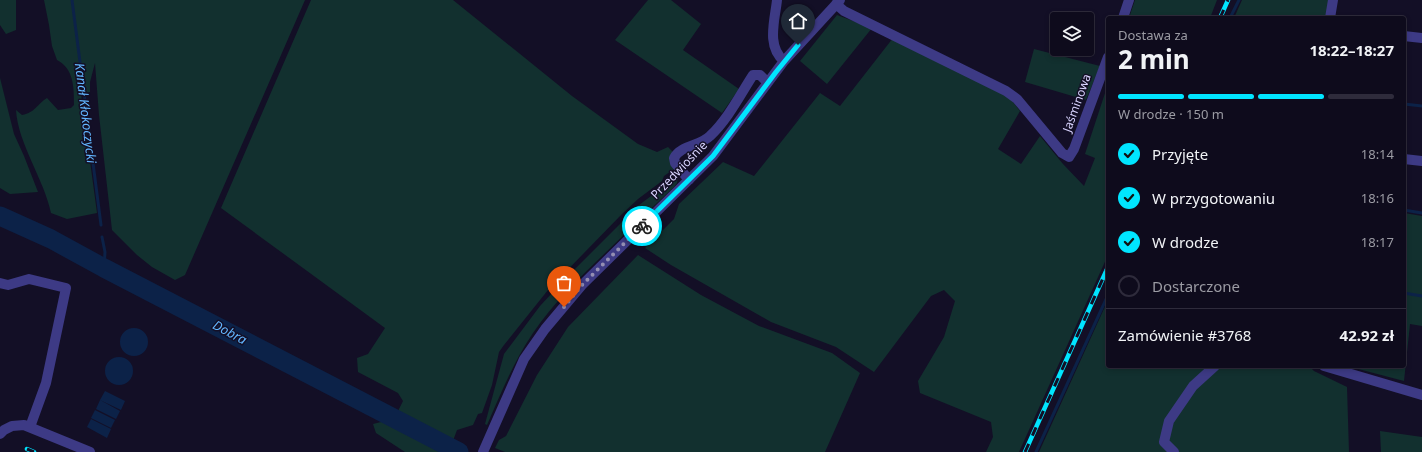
<!DOCTYPE html>
<html lang="pl">
<head>
<meta charset="utf-8">
<style>
  :root { --surface:#0e0b1c; --page:#171425; --text:#f1f3f6; --muted:#9b9ba3; --line:#2e2b3b; --accent:#00e5ff }
  body { margin:0; font-family:"Noto Sans",sans-serif; background:var(--page); color:var(--text); height:100vh; display:flex; flex-direction:column; font-size:15px; white-space:nowrap }
  * { box-sizing:border-box; margin:0 }
  p { font-size:13px; color:var(--muted) }
  .icon { flex:none; width:22px; height:22px; fill:none; stroke:currentColor; stroke-width:2; stroke-linecap:round; stroke-linejoin:round }
  .map { position:relative; flex:1; overflow:hidden }
  .panel { position:absolute; left:1106px; top:16px; width:300px; height:352px; display:flex; flex-direction:column; background:var(--surface); border-radius:4px; box-shadow:0 2px 6px #0003,0 0 0 1px var(--line) }
  .panel>* { flex:none }
  .fabs { position:absolute; left:1050px; top:12px; display:grid; gap:8px }
  .fabs a { display:grid; place-items:center; width:44px; height:44px; border-radius:4px; background:var(--surface); box-shadow:0 2px 6px #0003,0 0 0 1px var(--line); font-size:20px }
  .pin { position:absolute; display:grid; place-items:center; width:34px; height:34px; color:#fff; margin:-41px -17px; border-radius:50% 50% 50% 0; rotate:-45deg; box-shadow:0 0 4px #0007 }
  .pin .icon { rotate:45deg }
  .courier { position:absolute; display:grid; place-items:center; width:40px; height:40px; margin:-20px; border:3px solid #00e5ff; border-radius:50%; background:#fff; color:#222; box-shadow:0 1px 5px #0007 }
  .summary em { font-style:normal; font-weight:700 }
  .summary div { display:flex; flex-direction:column-reverse }
  .summary { display:flex; align-items:center; justify-content:space-between; height:68px; padding:0 12px }
  h1 { font-size:26px; font-weight:700; line-height:30px }
  .bar { display:grid; grid-template-columns:repeat(4,1fr); gap:6px 4px; align-content:center; height:48px; padding:0 12px }
  .bar i { height:5px; border-radius:3px; background:var(--line) }
  .bar .on { background:var(--accent) }
  .bar p { grid-column:span 4 }
  .line { display:flex; align-items:center; gap:10px; padding:0 12px; border-top:1px solid var(--line) }
  .line div { flex:1 }
  ol { padding:0 12px; list-style:none }
  li { display:flex; align-items:center; gap:12px; height:44px }
  li p { margin-inline-start:auto }
  li .icon { padding:4px; border-radius:50%; background:var(--accent); color:#111; stroke-width:4 }
  li:last-child { color:var(--muted) }
  li i { width:22px; height:22px; border:2px solid var(--line); border-radius:50% }
  .map>svg:first-child { display:block }
  .green { fill:#12302f }
  .water { fill:#0c2248 }
  .lines { fill:none; stroke-linecap:round; stroke-linejoin:round }
  .stream { stroke:#0c2248; stroke-width:3 }
  .river { stroke:#0c2248; stroke-width:19 }
  .minor { stroke:#3d3a85; stroke-width:10 }
  .rail-casing { stroke:#00e5ff; stroke-width:4.5 }
  .rail { stroke:#130f26; stroke-width:3; stroke-dasharray:9; stroke-linecap:butt }
  .done { stroke:#948fb3; stroke-width:4; stroke-dasharray:0 7.2 }
  .route { stroke:#00e5ff; stroke-width:5 }
  .labels { text-anchor:middle; stroke-width:3; stroke-linejoin:round; paint-order:stroke }
  .street-label { font-size:12px; fill:#d9d4ff; stroke:#130f26 }
  .water-label { font-size:13px; font-style:italic; fill:#62b6ff; stroke:#130f26 }
</style>
</head>
<body>
<div class="map">
<svg width="1422" height="452" viewBox="0 0 1422 452">
  <rect width="100%" height="100%" fill="#130f26"/>
  <path class="green" d="M0,0H16V30L6,34L0,25Z
    M44,0H305L185,275L175,280L152,267L137,255L112,230L99,115L95,63L90,82V92L81,94L97,213L67,219L51,213C44,179 18,144 16,110L22,115C36,112 36,105 47,98L58,110L71,108L74,105C74,87 74,69 57,60L52,46L49,25Z
    M311,0H453L572,96L638,144L657,152L668,147L674,153V169L664,176L662,181L638,199L621,215L548,290L504,345L499,352L492,385L482,413L478,414L473,425L457,430L454,438L453,443L397,413L403,401L398,393L358,372L357,358L368,354L385,328L221,208Z
    M648,0H671L701,24L683,50L739,89L722,113L615,40Z
    M1135,0H1217L1210,18H1129Z
    M1242,0H1330L1326,18H1234Z
    M837,15L872,28L827,84L800,61Z
    M893,38L1009,97L1020,111L998,149L1021,164L1040,136L1063,164L1084,186L1095,158L1085,154L1108,84V255L1019,452H986L993,437L991,422L920,393L918,381L944,337L955,301L944,290L931,296L874,372L836,347L771,322L671,265L645,248L674,219L679,204L723,162L754,176L820,93L840,106Z
    M1034,49L1100,66L1086,100L1025,82Z
    M0,78L14,134L24,156L38,192L10,194L0,188Z
    M678,176L677,183L674,187C649,210 625,234 600,258C576,281 552,305 533,333C514,361 501,393 487,425L485,424L504,354L540,306L566,278L639,205Z
    M1404,213L1422,216V326L1410,324L1404,381L1347,366H1404Z
    M638,255L701,295L759,326L832,353L860,373L825,452H505L495,448L499,440L506,436L537,375L568,327Z
    M1108,300V366H1309L1314,371L1347,387L1349,452H1039Z
    M385,421L439,452H405L376,433L373,424Z
    M1380,431L1422,437V452H1381Z"/>
  <path class="water" d="M120 342a14 14 0 1 1 28 0a14 14 0 1 1-28 0Z
    M105 371a14 14 0 1 1 28 0a14 14 0 1 1-28 0Z
    M105,391L125,401L121,410L100,400Z
    M100,400L120,411L116,419L96,409Z
    M95,410L115,420L111,428L91,418Z
    M91,419L111,429L107,438L87,427Z"/>
  <g class="lines">
    <path class="stream" d="M72,0L101,225
      M1230,18L1239,0
      M1404,104L1422,106
      M1404,210L1422,213
      M102,237L105,252L104,268
      M1404,293L1422,296
      M1036,452L1108,295"/>
    <path class="river" d="M0,216L51,239L104,268L459,452"/>
    <path class="minor" d="M777,0C775,20 766,46 784,61
      M836,4L844,11L1006,91L1017,99L1062,153L1069,157L1074,149L1108,57
      M1123,18L1129,0
      M1330,18L1333,0
      M1404,36L1422,38
      M1404,159L1422,161
      M689,180L675,163L674,158C681,145 700,146 710,136C728,119 740,95 753,75H760L767,82
      M0,283L8,285L29,279L66,288L46,383L30,427
      M1324,366L1422,395
      M0,434L4,430L12,426L24,425L90,452
      M483,452L524,359L545,329L582,285L713,156L784,61L840,0
      M1174,452L1164,442L1169,421L1193,386L1215,366"/>
    <defs>
      <path id="rail" d="M1220,18L1228,0
        M27,449L34,452
        M1025,452L1108,267"/>
    </defs>
    <use href="#rail" class="rail-casing"/>
    <use href="#rail" class="rail"/>
  </g>
  <g class="lines">
    <path class="done" d="M564,307L582,285L642,226"/>
    <path class="route" d="M642,226L713,156L776,72L798,45"/>
  </g>
  <g class="labels">
    <g class="street-label">
      <text transform="translate(1077 103) rotate(-70)" y="4">Jaśminowa</text>
      <text transform="translate(679 170) rotate(-46)" y="4">Przedwiośnie</text>
    </g>
    <g class="water-label">
      <text transform="translate(86 113) rotate(83)" y="5">Kanał Kłokoczycki</text>
      <text transform="translate(230 332) rotate(28)" y="5">Dobra</text>
    </g>
  </g>
</svg>
<div class="fabs">
<a><svg class="icon" aria-label="layers" viewBox="0 0 24 24"><path d="M12 4l9 5-9 5-9-5zM3 14l9 5 9-5"/></svg></a>
</div>
<div class="pin" style="left:564px;top:307px;background:#ea580c"><svg class="icon" aria-label="bag" viewBox="0 0 24 24"><path d="M5 8h14l-1 12H6zM9 8a3 3 0 0 1 6 0"/></svg></div>
<div class="pin" style="left:798px;top:45px;background:#1f2937"><svg class="icon" aria-label="home" viewBox="0 0 24 24"><path d="M3 11l9-7 9 7M6 9v11h12V9"/></svg></div>
<div class="courier" style="left:642px;top:226px"><svg class="icon" aria-label="bike" viewBox="0 0 24 24"><circle cx="6" cy="16" r="4"/><circle cx="18" cy="16" r="4"/><path d="M6 16l4-8h5l3 8M10 8l3 8H6M13 5h3"/></svg></div>
<section class="panel">
<div class="summary"><div><h1>2 min</h1><p>Dostawa za</p></div><em>18:22–18:27</em></div>
<div class="bar"><i class="on"></i><i class="on"></i><i class="on"></i><i></i><p>W drodze · 150 m</p></div>
<ol>
<li><svg class="icon" aria-label="check" viewBox="0 0 24 24"><path d="M5 12l5 5 9-10"/></svg>Przyjęte<p>18:14</p></li>
<li><svg class="icon" aria-label="check" viewBox="0 0 24 24"><path d="M5 12l5 5 9-10"/></svg>W przygotowaniu<p>18:16</p></li>
<li><svg class="icon" aria-label="check" viewBox="0 0 24 24"><path d="M5 12l5 5 9-10"/></svg>W drodze<p>18:17</p></li>
<li><i></i>Dostarczone</li>
</ol>
<div class="line" style="height:52px"><div>Zamówienie #3768</div><b>42.92 zł</b></div>
</section>
</div>
</body>
</html>
